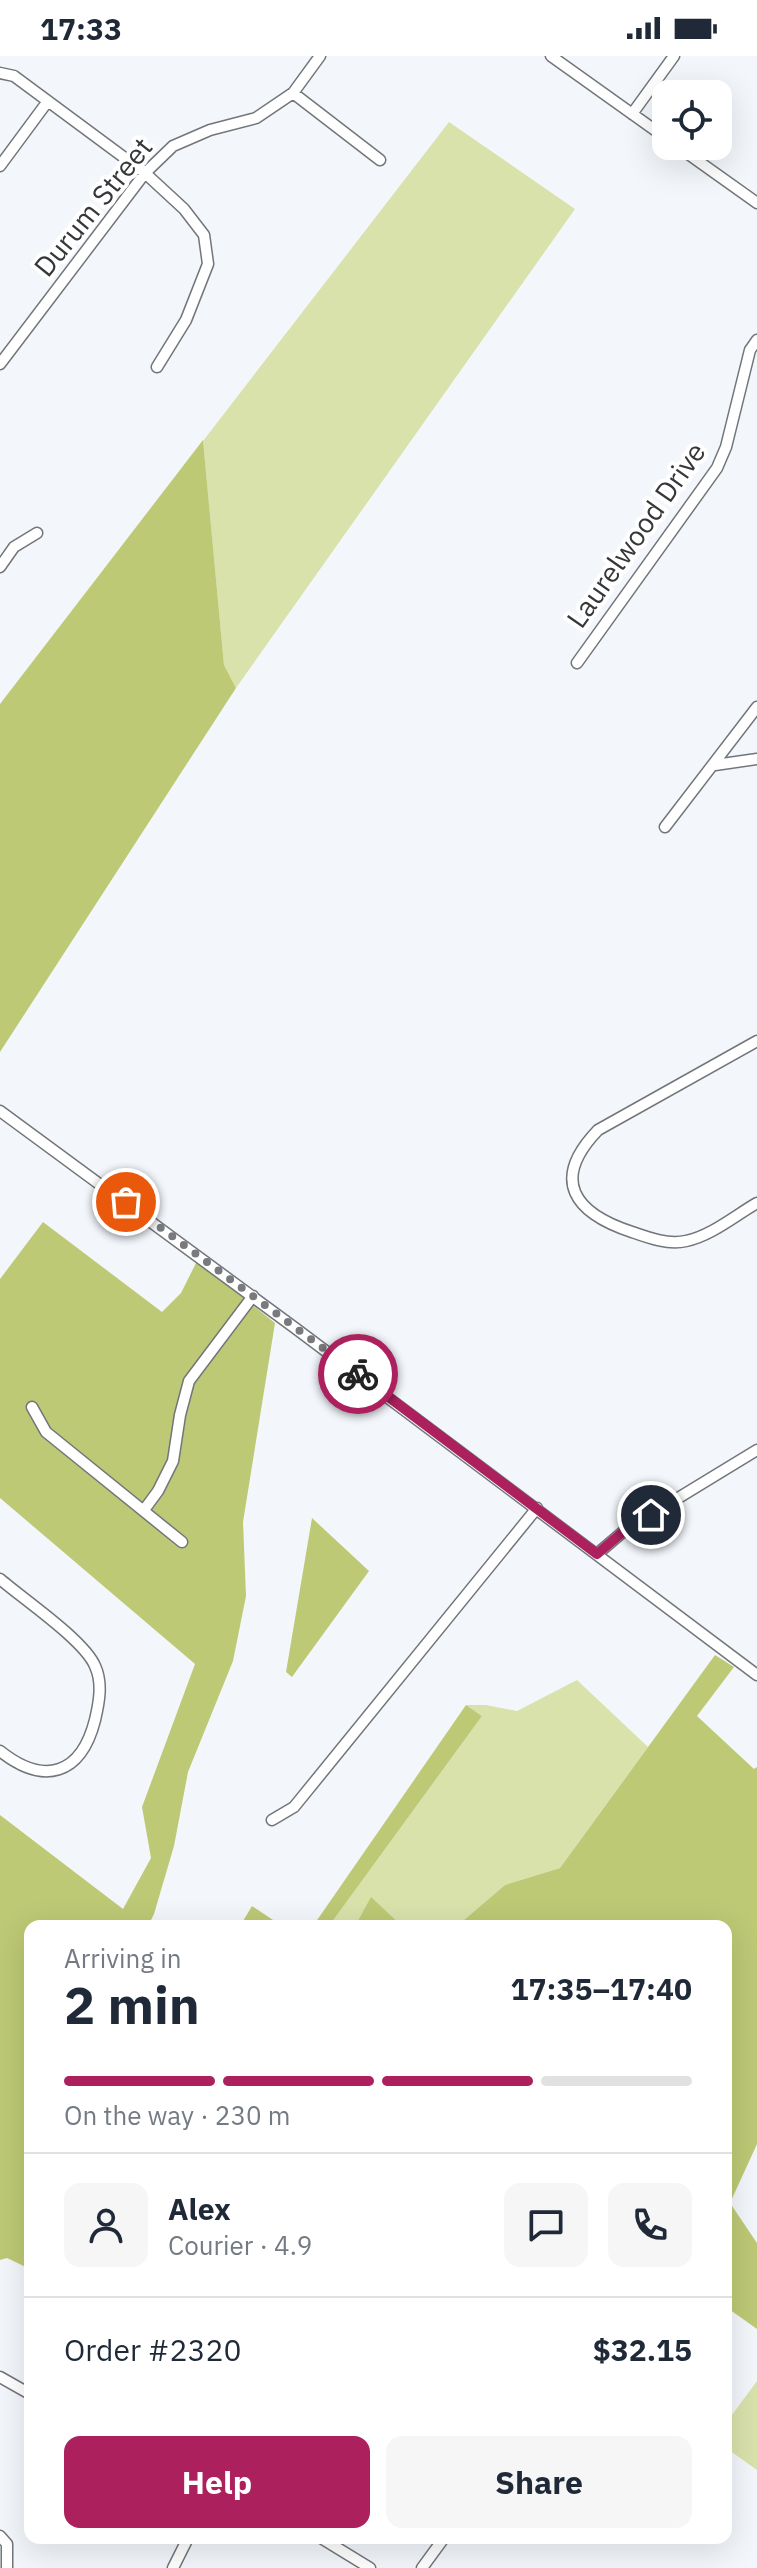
<!DOCTYPE html>
<html lang="en">
<head>
<meta charset="utf-8">
<style>
  :root { --surface:#fff; --page:#f6f6f7; --text:#1f2937; --muted:#747a83; --line:#e0e1e3; --accent:#ac205e }
  body { margin:0; font-family:"IBM Plex Sans",sans-serif; background:var(--page); color:var(--text); height:100vh; display:flex; flex-direction:column; font-size:30px; white-space:nowrap }
  * { box-sizing:border-box; margin:0 }
  p { font-size:26px; color:var(--muted) }
  .icon { flex:none; width:44px; height:44px; fill:none; stroke:currentColor; stroke-width:2; stroke-linecap:round; stroke-linejoin:round }
  .map { position:relative; flex:1; overflow:hidden }
  .drawer { position:absolute; left:24px; top:1864px; width:708px; height:624px; display:flex; flex-direction:column; background:var(--surface); border-radius:16px; box-shadow:0 8px 32px #0002 }
  .drawer>* { flex:none }
  .tools { position:absolute; left:652px; top:24px; display:grid; gap:16px }
  .tools a { display:grid; place-items:center; width:80px; height:80px; border-radius:16px; background:var(--surface); box-shadow:0 8px 32px #0002; font-size:40px }
  .pin { position:absolute; display:grid; place-items:center; width:68px; height:68px; color:#fff; margin:-34px; border:4px solid #fff; border-radius:50%; box-shadow:0 2px 8px #0007 }
  .courier { position:absolute; display:grid; place-items:center; width:80px; height:80px; margin:-40px; border:6px solid #ac205e; border-radius:50%; background:#fff; color:#222; box-shadow:0 2px 10px #0007 }
  .overview em { font-style:normal; font-weight:700 }
  .overview div { display:flex; flex-direction:column-reverse }
  .overview { display:flex; align-items:center; justify-content:space-between; height:136px; padding:0 40px }
  h1 { font-size:52px; font-weight:700; line-height:60px }
  .bar { display:grid; grid-template-columns:repeat(4,1fr); gap:12px 8px; align-content:center; height:96px; padding:0 40px }
  .bar i { height:10px; border-radius:6px; background:var(--line) }
  .bar .on { background:var(--accent) }
  .bar p { grid-column:span 4 }
  .line { display:flex; align-items:center; gap:20px; padding:0 40px; border-top:2px solid var(--line) }
  .line div { flex:1 }
  .round { display:grid; place-items:center; flex:none; width:84px; height:84px; border-radius:16px; background:var(--page) }
  .action { display:flex; gap:16px; margin-top:auto; padding:16px 40px }
  .action a { flex:1; height:92px; border-radius:16px; background:var(--accent); color:#fff; font-size:32px; font-weight:700; line-height:92px; text-align:center }
  .action a+a { background:var(--page); color:var(--text) }
  .status { display:flex; justify-content:space-between; align-items:center; height:56px; padding:0 40px; background:var(--surface); direction:ltr }
  .status svg { height:22px; fill:currentColor }
  .map>svg:first-child { display:block }
  .green { fill:#d9e2ab }
  .forest { fill:#bdc975 }
  .lines { fill:none; stroke-linecap:round; stroke-linejoin:round }
  .street-casing { stroke:#72767a; stroke-width:13 }
  .street { stroke:#fff; stroke-width:10 }
  .done { stroke:#787a7d; stroke-width:8; stroke-dasharray:0 14.4 }
  .route { stroke:#ac205e; stroke-width:10 }
  .labels { text-anchor:middle; stroke-width:8; stroke-linejoin:round; paint-order:stroke }
  .street-label { font-size:28px; fill:#363739; stroke:#fff }
</style>
</head>
<body>
<div class="status"><b>17:33</b><svg viewBox="0 0 49 12"><path d="M0 12V9h3v3zM5 12V6h3v6zM10 12V3h3v9zM15 12V0h3v12zM26 1h20v11H26zM47 4h2v5h-2z"/></svg></div>
<div class="map">
<svg width="757" height="2512" viewBox="0 0 757 2512">
  <rect width="100%" height="100%" fill="#f3f7fc"/>
  <path class="green" d="M449,66L575,153L236,632L224,609L203,385Z
    M577,1624L648,1691L560,1812L505,1829L457,1870H402L371,1842L355,1870H329L482,1660L466,1649H486L517,1655Z
    M757,2325V2414L726,2392V2367Z"/>
  <path class="forest" d="M203,384L224,609L236,632L0,996V648Z
    M43,1166L162,1256L181,1237L197,1205L275,1267L243,1466L246,1540L233,1605L188,1716L174,1790L154,1858L148,1870H30V2213L7,2202L0,2204V1759L123,1853L151,1802L142,1751L195,1608L0,1442V1223Z
    M312,1462L369,1515L292,1621L286,1616Z
    M715,1599L734,1611L697,1660L754,1713L757,1711V2088L730,2147L757,2187V2273L726,2251V1870H457L505,1829L560,1812Z
    M466,1649L482,1660L329,1870H313Z
    M371,1841L402,1870H355Z
    M252,1850L282,1870H240Z"/>
  <g class="lines">
    <defs>
      <path id="street" d="M551,0L666,82
        M0,17L14,20L145,117L184,153L204,179L208,208L186,264L157,311
        M293,37L380,104
        M632,58L674,0
        M677,90L757,147
        M0,110L48,45
        M0,308L145,117L173,90L210,74L256,62L293,37L320,0
        M0,511L14,491L37,477
        M577,607L717,412L726,391L750,294L757,284
        M715,709L757,703
        M665,771L757,651
        M757,985L598,1074C550,1124 574,1157 632,1176C649,1182 668,1189 686,1185C711,1180 736,1159 757,1147
        M0,1055L295,1272L757,1619
        M32,1351L46,1376L182,1486
        M144,1454L158,1435L173,1405L180,1359L189,1325L253,1240
        M597,1498L624,1475L757,1394
        M0,1523C23,1543 84,1584 95,1610C103,1627 99,1647 95,1664C81,1719 44,1730 0,1695
        M272,1764L294,1751L537,1452
        M0,2321L30,2338
        M0,2480L7,2488V2512
        M321,2482L370,2512
        M173,2512L188,2482
        M422,2512L444,2482"/>
    </defs>
    <use href="#street" class="street-casing"/>
    <use href="#street" class="street"/>
  </g>
  <g class="lines">
    <path class="done" d="M126,1146L358,1318"/>
    <path class="route" d="M358,1318L597,1498L624,1475L651,1459"/>
  </g>
  <g class="labels">
    <g class="street-label">
      <text transform="translate(93 151) rotate(-51)" y="10">Durum Street</text>
      <text transform="translate(636 479) rotate(-55)" y="10">Laurelwood Drive</text>
    </g>
  </g>
</svg>
<div class="tools">
<a><svg class="icon" aria-label="locate" viewBox="0 0 24 24"><circle cx="12" cy="12" r="6"/><path d="M12 2v4M12 18v4M2 12h4M18 12h4"/></svg></a>
</div>
<div class="pin" style="left:126px;top:1146px;background:#ea580c"><svg class="icon" aria-label="bag" viewBox="0 0 24 24"><path d="M5 8h14l-1 12H6zM9 8a3 3 0 0 1 6 0"/></svg></div>
<div class="pin" style="left:651px;top:1459px;background:#1f2937"><svg class="icon" aria-label="home" viewBox="0 0 24 24"><path d="M3 11l9-7 9 7M6 9v11h12V9"/></svg></div>
<div class="courier" style="left:358px;top:1318px"><svg class="icon" aria-label="bike" viewBox="0 0 24 24"><circle cx="6" cy="16" r="4"/><circle cx="18" cy="16" r="4"/><path d="M6 16l4-8h5l3 8M10 8l3 8H6M13 5h3"/></svg></div>
<section class="drawer">
<div class="overview"><div><h1>2 min</h1><p>Arriving in</p></div><em>17:35–17:40</em></div>
<div class="bar"><i class="on"></i><i class="on"></i><i class="on"></i><i></i><p>On the way · 230 m</p></div>
<div class="line" style="height:144px"><a class="round"><svg class="icon" aria-label="person" viewBox="0 0 24 24"><circle cx="12" cy="8" r="4"/><path d="M4 21q1-7 8-7t8 7"/></svg></a><div><b>Alex</b><p>Courier · 4.9</p></div><a class="round"><svg class="icon" aria-label="chat" viewBox="0 0 24 24"><path d="M4 5h16v11H9l-5 4z"/></svg></a><a class="round"><svg class="icon" aria-label="phone" viewBox="0 0 24 24"><path d="M5 4h4l2 5-3 2q2 4 5 5l2-3 5 2v4C11 20 4 13 5 4z"/></svg></a></div>
<div class="line" style="height:104px"><div>Order #2320</div><b>$32.15</b></div>
<div class="action"><a>Help</a><a>Share</a></div>
</section>
</div>
</body>
</html>
